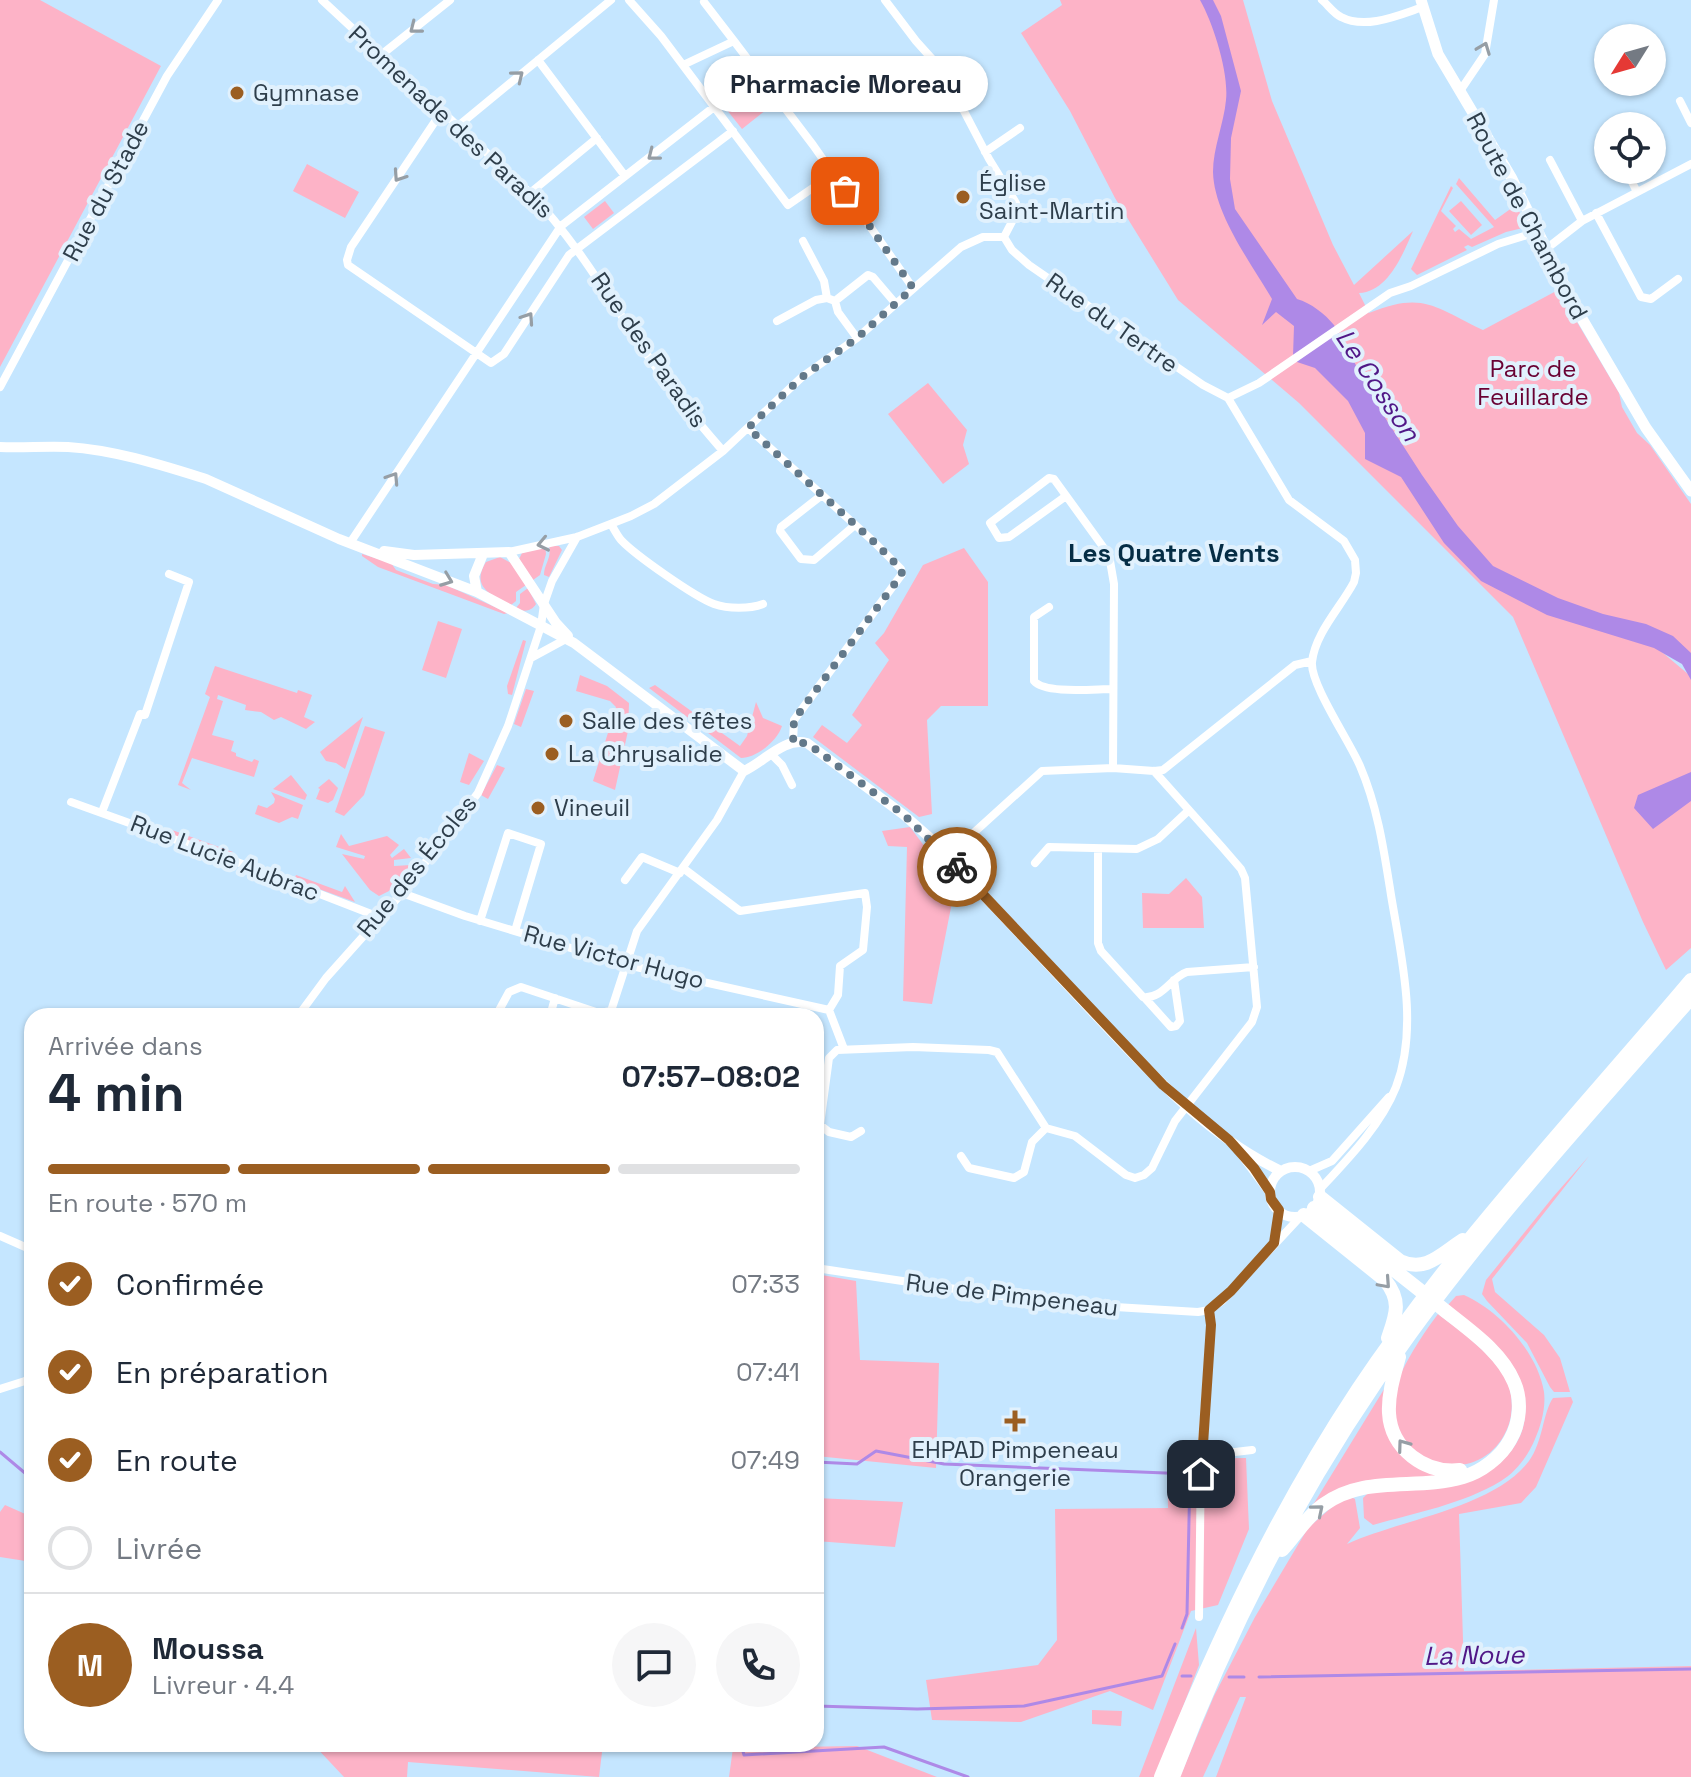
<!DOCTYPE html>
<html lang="fr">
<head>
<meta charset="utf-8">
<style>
  :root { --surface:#fff; --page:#f6f6f7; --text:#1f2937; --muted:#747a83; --line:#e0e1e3; --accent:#9b5e21 }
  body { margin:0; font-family:"Space Grotesk",sans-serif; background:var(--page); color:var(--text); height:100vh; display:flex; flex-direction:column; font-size:30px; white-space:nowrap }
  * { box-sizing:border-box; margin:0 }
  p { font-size:26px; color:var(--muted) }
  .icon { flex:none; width:44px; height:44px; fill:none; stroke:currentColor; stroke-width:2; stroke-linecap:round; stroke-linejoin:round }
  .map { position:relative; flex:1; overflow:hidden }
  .side { position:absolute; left:24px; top:1008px; width:800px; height:744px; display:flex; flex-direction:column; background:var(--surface); border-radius:24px; box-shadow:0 2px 6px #0004 }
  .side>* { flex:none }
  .needle { width:52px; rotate:233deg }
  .buttons { position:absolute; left:1594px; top:24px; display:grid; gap:16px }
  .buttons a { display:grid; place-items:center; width:72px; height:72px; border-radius:50%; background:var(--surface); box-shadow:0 2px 6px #0004; font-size:40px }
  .pin { position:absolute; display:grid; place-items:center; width:68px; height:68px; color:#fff; margin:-34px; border-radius:16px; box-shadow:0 4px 12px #0006 }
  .courier { position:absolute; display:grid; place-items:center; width:80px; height:80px; margin:-40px; border:6px solid #9b5e21; border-radius:50%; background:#fff; color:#222; box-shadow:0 2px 10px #0007 }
  .bubble { position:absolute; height:56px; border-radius:28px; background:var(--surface); box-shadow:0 2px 6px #0004; font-size:26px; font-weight:600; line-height:56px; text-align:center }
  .summary em { font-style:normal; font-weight:600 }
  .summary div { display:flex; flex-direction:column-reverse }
  .summary { display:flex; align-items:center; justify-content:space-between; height:136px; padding:0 24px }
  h1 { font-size:52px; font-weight:600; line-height:60px }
  .bar { display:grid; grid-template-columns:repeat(4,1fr); gap:12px 8px; align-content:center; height:96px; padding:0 24px }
  .bar i { height:10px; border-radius:6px; background:var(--line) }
  .bar .active { background:var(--accent) }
  .bar p { grid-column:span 4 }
  .line { display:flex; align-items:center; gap:20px; padding:0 24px; border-top:2px solid var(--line) }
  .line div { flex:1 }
  .round { display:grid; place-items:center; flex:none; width:84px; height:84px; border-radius:42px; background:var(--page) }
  ol { padding:0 24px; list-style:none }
  li { display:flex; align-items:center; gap:24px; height:88px }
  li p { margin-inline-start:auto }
  li .icon { padding:8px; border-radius:50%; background:var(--accent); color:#fff; stroke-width:4 }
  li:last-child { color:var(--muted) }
  li i { width:44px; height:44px; border:4px solid var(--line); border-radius:50% }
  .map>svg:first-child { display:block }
  .green { fill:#fdb3c7 }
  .water { fill:#ae89e7 }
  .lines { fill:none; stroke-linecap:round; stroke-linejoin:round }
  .stream { stroke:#ae89e7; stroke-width:3 }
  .minor { stroke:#fff; stroke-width:8 }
  .tertiary { stroke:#fff; stroke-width:10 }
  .secondary { stroke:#fff; stroke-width:11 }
  .trunk { stroke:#fff; stroke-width:14 }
  .oneway { stroke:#969ea5 }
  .done { stroke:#63798a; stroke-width:8; stroke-dasharray:0 14.4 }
  .route { stroke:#9b5e21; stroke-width:10 }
  .poi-dot { fill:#9b5e21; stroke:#e1f1fd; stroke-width:3 }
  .labels { text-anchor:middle; stroke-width:8; stroke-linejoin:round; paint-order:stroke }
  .poi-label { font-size:24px; fill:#2e3e4b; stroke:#e1f1fd; text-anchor:start }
  .street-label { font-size:24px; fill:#2e3e4b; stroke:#e1f1fd }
  .park-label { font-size:24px; fill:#690133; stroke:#e1f1fd }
  .water-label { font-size:26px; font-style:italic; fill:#501787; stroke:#e1f1fd }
  .neighbourhood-label { font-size:26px; font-weight:bold; fill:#052d45; stroke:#e1f1fd }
</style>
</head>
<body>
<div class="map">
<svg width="1691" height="1777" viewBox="0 0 1691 1777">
  <rect width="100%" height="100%" fill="#c5e6ff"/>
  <path class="green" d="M0,0H40L161,66L0,367Z
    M1060,0H1243L1272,101L1333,245L1354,285L1413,231C1403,254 1388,292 1359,293L1369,313C1424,291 1434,307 1483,330L1558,290L1619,393L1622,407L1637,433L1650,445L1691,504V665L1637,631L1688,674L1691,679V948L1666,970L1643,922L1513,617L1299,403L1178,300L1115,198L1070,111L1021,33L1062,5Z
    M757,87L771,106L742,129L727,110Z
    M307,164L359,192L345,218L293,191Z
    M1459,178L1495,220L1516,205L1527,227L1506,232L1472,247L1468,245L1464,247L1467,250L1417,275L1411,269L1451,186L1453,188L1441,211L1456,226L1453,229L1455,232L1459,229L1471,239L1494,227L1456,184Z
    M605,201L614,213L593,229L584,217Z
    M1461,201L1482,225L1471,235L1449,211Z
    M928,383L967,430L963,445L969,464L943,484L888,414Z
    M545,546L546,554L540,575L533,580L519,559L522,553Z
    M549,546H559L562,550L549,577L544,575C544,564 552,558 549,546Z
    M964,548L988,582V706H941L927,720L932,814L919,817L813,737L822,725L847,743L862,725L852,715L889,660L875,643L884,633L923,565Z
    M362,554L391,563L396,570L433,584L446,585L508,613L504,614L378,567L362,556Z
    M500,557L513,564L526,585L516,592V601L511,605C492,596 470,587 486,562Z
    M528,588L536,604C531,612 523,612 516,608L520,603V594Z
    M438,621L462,629L446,678L422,670Z
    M523,640L526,641L512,695L508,694L507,686Z
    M215,666L297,693L298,690L312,695L304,717L315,722L306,729L281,717L274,720L261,712L245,710L246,705L218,695L217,699L223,701L212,735L234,741L231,751L236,753V756L252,762L254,759L259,761L254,777L192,758L182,783L191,790L178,785L210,697L205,694Z
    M580,675L607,686L629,703L628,731L615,790L593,781L616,707L610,701L576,691Z
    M655,685L740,746L747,736L756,702L763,718L782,726C778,740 757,758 741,758L649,688Z
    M526,689L534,691L521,727L514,724Z
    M363,717L345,769L336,763L326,761L320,752Z
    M365,726L385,732L364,795L344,816L335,812Z
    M469,753L484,761L469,785L460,782Z
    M497,765L505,768L488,799L481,795Z
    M291,775L307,795L305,800L273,789Z
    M329,779L338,788L333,800L328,803L316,799L320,789L318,788Z
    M271,792L303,805L298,819L292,817L279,823L255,814L258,805L267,808L274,803L275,799Z
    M910,827L955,887L932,1004L903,1001L907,847L888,846L882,831Z
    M172,830L233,852L231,857L174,836L171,833Z
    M341,834L349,846L387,836L399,845L390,855L392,858L404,849L411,858L394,860V866L411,865L389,891L379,896L370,890L342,854L364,859L365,856L336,847Z
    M296,875L342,892L345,886L355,902L294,880Z
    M1186,878L1202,897L1204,928H1143L1142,893L1169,894Z
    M1589,1156L1492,1279L1495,1292L1544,1335L1560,1358L1570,1392H1554L1550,1387L1527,1343L1487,1301L1482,1294L1486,1280L1553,1197Z
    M816,1274L856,1281L860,1360L939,1363L936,1468L816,1456Z
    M1464,1295C1500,1311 1538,1353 1544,1392C1546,1407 1541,1426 1535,1439C1528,1456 1516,1472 1501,1481C1463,1504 1415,1513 1373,1525L1364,1518L1363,1498L1370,1491L1495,1467C1512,1453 1523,1438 1525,1416C1531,1363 1483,1334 1448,1305L1456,1296Z
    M1438,1314C1462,1332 1494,1355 1507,1382C1513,1395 1513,1411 1509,1424C1486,1490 1395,1472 1392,1405C1390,1383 1424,1332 1438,1314Z
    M1386,1386L1389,1430L1442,1477L1371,1482L1308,1513Z
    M1571,1397L1573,1402L1536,1487L1521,1503L1459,1514L1464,1671L1691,1666V1777H1216L1246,1697H1240L1203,1777H1180L1214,1696L1255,1617L1308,1528L1340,1500L1351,1497L1355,1499L1360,1528L1347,1544C1402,1519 1493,1508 1529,1461C1543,1442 1543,1412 1553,1398Z
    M1246,1458L1249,1529L1218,1605L1191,1611L1153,1710L1110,1691L1021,1722L932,1720L926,1680L1038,1665L1057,1640L1055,1509L1168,1508L1167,1459Z
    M816,1498L903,1502L895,1547L816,1541Z
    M5,1505L32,1517V1562L0,1557V1512Z
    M1196,1628L1199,1665L1156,1777H1139Z
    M1092,1710L1122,1711L1121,1726L1092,1724Z
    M313,1744H603L599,1777L408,1762L407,1777H344Z
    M857,1746L937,1777H729L733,1748Z"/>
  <path class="water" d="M1200,0H1213L1221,16L1241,91L1231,138L1230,179L1235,209L1297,299C1311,303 1325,314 1334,325L1382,413L1422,475L1458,526L1493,566L1558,598L1603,614L1646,624L1673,636L1691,653V680L1682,664L1654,648L1547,615L1481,581L1444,543L1401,477L1365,459V433L1348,401L1315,368L1297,362L1293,356L1294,326L1276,312L1262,325L1272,299C1251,263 1214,214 1213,172C1213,148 1224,123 1226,100C1229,72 1213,23 1200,0Z
    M1691,772V801L1653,829L1634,808L1638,795Z"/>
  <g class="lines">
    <path class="stream" d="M0,1452L32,1479
      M816,1462L857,1464L876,1451L944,1464L1190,1474L1187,1614L1182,1628
      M1182,1676H1191
      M1229,1677H1244
      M1259,1677L1691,1669
      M816,1706L917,1709L1024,1706L1162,1676L1175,1644
      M741,1744L744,1755L884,1747L968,1777"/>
    <path class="minor" d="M322,0L530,193C576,241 609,298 646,353C669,388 696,420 723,451
      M629,0L661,36L788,205L833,174
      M885,0L916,41L943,71L989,159L1016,203L1017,212L1004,237
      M1322,0C1328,5 1334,14 1341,17C1366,30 1399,15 1423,7
      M704,2L734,41
      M381,55L450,0
      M538,60L625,176
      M683,65L734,41L813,145L913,288
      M1460,91L1485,54L1494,0
      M1680,101L1691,123
      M442,111L351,247L347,260L348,265L491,363L504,354L569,255L733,131
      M458,126L611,0
      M985,152L1020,128
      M1550,160L1582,221
      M1626,170L1637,192
      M530,193L597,138
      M1596,213L1641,297L1651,299L1678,279
      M1004,237L1012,250L1029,265L1203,385L1228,398
      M803,241L824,281L827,298L835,301
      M1546,249L1582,221L1691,164
      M777,321L816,300L827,298
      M857,338L838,312L835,301L868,275L873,277L896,304
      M0,387L167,76L218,0
      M1228,398L1289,500L1344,541L1355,560L1356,573L1354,582C1341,607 1315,633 1312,662C1310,684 1350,742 1360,766C1378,808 1384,851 1391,895C1401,956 1419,1027 1396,1087C1381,1125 1348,1159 1320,1189
      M1228,398L1259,383L1390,293L1411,286L1498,244L1537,232
      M748,428L873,541L901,569L902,574L794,720L793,743
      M822,495L781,527L780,531L801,559L814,560L855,525
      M1066,496L1009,537L999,538L990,523L1049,478L1054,479L1109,555L1114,584L1113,768
      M611,524C614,529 617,535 621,540C635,555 695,597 714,604C728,609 750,609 763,604
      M350,543L561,226L714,107
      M509,552L577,537L631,516L654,504L723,451L802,377L857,338L961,247L983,237H1004
      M1049,607L1034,617V681C1045,694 1093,689 1112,689
      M531,658L566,639
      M772,755L782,765L792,785
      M71,802L232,860L379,917
      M102,812L140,714L145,715L189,582L169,574
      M1098,850V943L1101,951L1143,997C1163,999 1170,978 1187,972L1254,967
      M947,857L1042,771L1113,768L1154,771L1163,770L1295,665L1312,661
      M1035,863L1049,847L1137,849L1158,839L1188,811
      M683,868L740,911L865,893L867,907L863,950L840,966L838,995L829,1010L844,1049
      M625,880L642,857L680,873
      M402,893L465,916L627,965L829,1010
      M480,921L508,833L541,844L515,931
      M1144,997L1171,1027L1176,1026L1180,1021L1174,980
      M298,1016L326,978L402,893L478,793L508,726L541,626L544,604L552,581L577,537
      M496,1016L509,992L521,987L599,1013L611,1011L637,931L717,820L744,771
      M550,1016L555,998
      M861,1131L851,1137L829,1132L820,1125L829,1058L837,1050L913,1047L989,1050L997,1052L1046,1128L1075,1136L1126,1175L1135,1178L1144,1175L1152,1168L1175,1121L1252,1022L1257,1007L1245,878L1241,869L1222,847L1154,771
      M961,1156L969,1168L1014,1178L1024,1172L1032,1142L1046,1128
      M1309,1171L1332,1161L1389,1097
      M0,1236L32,1250
      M1274,1242L1279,1210
      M816,1268L1049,1303L1198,1312L1209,1310L1222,1301L1301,1216
      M0,1389L25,1381L32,1376
      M1201,1456L1252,1450
      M1199,1617L1201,1456L1211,1325L1209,1310"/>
    <path class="tertiary" d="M0,447C23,448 45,446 68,447C115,450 161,465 206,479L339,539L477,592L574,643L744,771C764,762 784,737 807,743L904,815L929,837C983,894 1037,952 1091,1010C1148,1070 1205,1135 1281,1171
      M384,551L414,555L509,552L556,623L568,636
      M477,592L474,576L483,554
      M1241,1153L1270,1192
      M1270 1192a25 25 0 1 1 50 0a25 25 0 1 1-50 0Z"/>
    <path class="secondary" d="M1421,0L1438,54L1511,177L1574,305L1646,428L1691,491"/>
    <path class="trunk" d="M1320,1197L1400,1261C1426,1273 1441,1254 1463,1240
      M1304,1215L1385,1280C1402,1301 1396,1315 1388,1338
      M1399,1357C1394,1375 1388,1394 1389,1413C1391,1449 1425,1474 1460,1470
      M1282,1550C1296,1535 1306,1517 1323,1505C1365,1474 1416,1491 1463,1477C1481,1472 1501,1457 1510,1440C1520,1423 1522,1400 1514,1382C1501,1351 1469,1330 1443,1309C1401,1274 1357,1242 1314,1208
      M1161,1777C1216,1642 1277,1511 1358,1389C1456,1243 1578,1114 1691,980
      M1173,1777C1232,1620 1311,1469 1410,1334C1496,1216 1595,1108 1691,998"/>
  </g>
  <defs><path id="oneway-chevron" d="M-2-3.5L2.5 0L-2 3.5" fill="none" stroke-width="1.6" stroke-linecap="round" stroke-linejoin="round" transform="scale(2)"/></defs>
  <g class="oneway">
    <use href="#oneway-chevron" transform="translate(415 28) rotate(142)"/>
    <use href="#oneway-chevron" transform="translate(1484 48) rotate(-69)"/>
    <use href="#oneway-chevron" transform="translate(518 76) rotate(-39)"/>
    <use href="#oneway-chevron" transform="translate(653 155) rotate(142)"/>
    <use href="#oneway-chevron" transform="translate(399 176) rotate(124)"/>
    <use href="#oneway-chevron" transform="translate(528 318) rotate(-56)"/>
    <use href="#oneway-chevron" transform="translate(393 478) rotate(-57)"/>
    <use href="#oneway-chevron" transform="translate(543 544) rotate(168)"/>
    <use href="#oneway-chevron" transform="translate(447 580) rotate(21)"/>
    <use href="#oneway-chevron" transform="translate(1385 1283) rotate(48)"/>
    <use href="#oneway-chevron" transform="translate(1403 1445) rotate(-126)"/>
    <use href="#oneway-chevron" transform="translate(1318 1510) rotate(-40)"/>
  </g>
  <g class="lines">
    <path class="done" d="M845,191L913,288L857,338L802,377L748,428L873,541L901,569L902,574L794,720L793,743H807L904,815L957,867"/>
    <path class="route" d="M957,867L1163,1085L1229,1140L1254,1168L1270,1192L1271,1199L1279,1210L1274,1243L1231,1291L1209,1310L1211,1325L1201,1474"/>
  </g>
  <g class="poi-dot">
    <circle cx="237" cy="93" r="8"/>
    <circle cx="963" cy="197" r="8"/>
    <circle cx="566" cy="721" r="8"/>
    <circle cx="552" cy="754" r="8"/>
    <circle cx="538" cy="808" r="8"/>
    <path d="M1011 1409h8v8h8v8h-8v8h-8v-8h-8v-8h8z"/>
  </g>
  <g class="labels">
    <g class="poi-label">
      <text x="253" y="101">Gymnase</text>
      <text x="979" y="191">Église<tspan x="979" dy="28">Saint-Martin</tspan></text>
      <text x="582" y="729">Salle des fêtes</text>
      <text x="568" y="762">La Chrysalide</text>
      <text x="554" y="816">Vineuil</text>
      <text x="1015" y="1458" text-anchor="middle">EHPAD Pimpeneau<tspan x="1015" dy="28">Orangerie</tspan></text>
    </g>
    <g class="street-label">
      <text transform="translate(451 122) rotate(43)" y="8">Promenade des Paradis</text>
      <text transform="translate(106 191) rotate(-62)" y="8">Rue du Stade</text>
      <text transform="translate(1527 216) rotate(62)" y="8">Route de Chambord</text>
      <text transform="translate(1112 323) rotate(35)" y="8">Rue du Tertre</text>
      <text transform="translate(649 350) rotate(55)" y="8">Rue des Paradis</text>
      <text transform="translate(225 858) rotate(21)" y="8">Rue Lucie Aubrac</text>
      <text transform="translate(417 866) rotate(-51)" y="8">Rue des Écoles</text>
      <text transform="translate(614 957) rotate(15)" y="8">Rue Victor Hugo</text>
      <text transform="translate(1012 1295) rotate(7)" y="8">Rue de Pimpeneau</text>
    </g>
    <g class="park-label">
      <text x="1533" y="377">Parc de<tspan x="1533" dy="28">Feuillarde</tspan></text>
    </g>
    <g class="water-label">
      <text transform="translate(1378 385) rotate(56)" y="9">Le Cosson</text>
      <text transform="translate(1474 1655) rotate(-1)" y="9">La Noue</text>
    </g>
    <g class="neighbourhood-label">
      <text x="1174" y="562">Les Quatre Vents</text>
    </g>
  </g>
</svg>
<div class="buttons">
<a><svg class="needle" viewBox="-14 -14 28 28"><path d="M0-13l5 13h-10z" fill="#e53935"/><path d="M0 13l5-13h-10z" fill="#747a83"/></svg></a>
<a><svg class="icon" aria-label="locate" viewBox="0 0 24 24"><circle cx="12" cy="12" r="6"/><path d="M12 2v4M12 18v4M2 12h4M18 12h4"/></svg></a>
</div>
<div class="pin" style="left:845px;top:191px;background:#ea580c"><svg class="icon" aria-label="bag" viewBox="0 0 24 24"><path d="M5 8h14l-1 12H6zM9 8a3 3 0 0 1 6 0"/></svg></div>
<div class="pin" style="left:1201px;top:1474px;background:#1f2937"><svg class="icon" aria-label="home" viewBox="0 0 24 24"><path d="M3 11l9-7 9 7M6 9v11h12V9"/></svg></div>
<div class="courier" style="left:957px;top:867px"><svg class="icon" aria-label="bike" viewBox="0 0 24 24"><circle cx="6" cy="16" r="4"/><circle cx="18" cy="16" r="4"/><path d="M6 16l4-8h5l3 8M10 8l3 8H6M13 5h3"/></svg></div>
<div class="bubble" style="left:704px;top:56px;width:284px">Pharmacie Moreau</div>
<section class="side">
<div class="summary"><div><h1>4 min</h1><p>Arrivée dans</p></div><em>07:57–08:02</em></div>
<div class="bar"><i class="active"></i><i class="active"></i><i class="active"></i><i></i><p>En route · 570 m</p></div>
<ol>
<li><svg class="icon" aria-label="check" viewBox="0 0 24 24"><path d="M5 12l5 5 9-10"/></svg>Confirmée<p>07:33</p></li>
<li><svg class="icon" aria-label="check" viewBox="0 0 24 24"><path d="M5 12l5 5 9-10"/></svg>En préparation<p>07:41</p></li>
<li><svg class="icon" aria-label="check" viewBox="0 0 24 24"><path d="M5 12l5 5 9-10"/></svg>En route<p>07:49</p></li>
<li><i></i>Livrée</li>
</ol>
<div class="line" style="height:144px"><b class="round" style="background:var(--accent);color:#fff">M</b><div><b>Moussa</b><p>Livreur · 4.4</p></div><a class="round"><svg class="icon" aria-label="chat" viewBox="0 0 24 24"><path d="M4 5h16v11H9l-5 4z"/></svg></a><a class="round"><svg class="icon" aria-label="phone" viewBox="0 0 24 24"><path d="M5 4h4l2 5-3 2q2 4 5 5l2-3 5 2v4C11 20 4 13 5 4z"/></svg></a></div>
</section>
</div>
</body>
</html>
